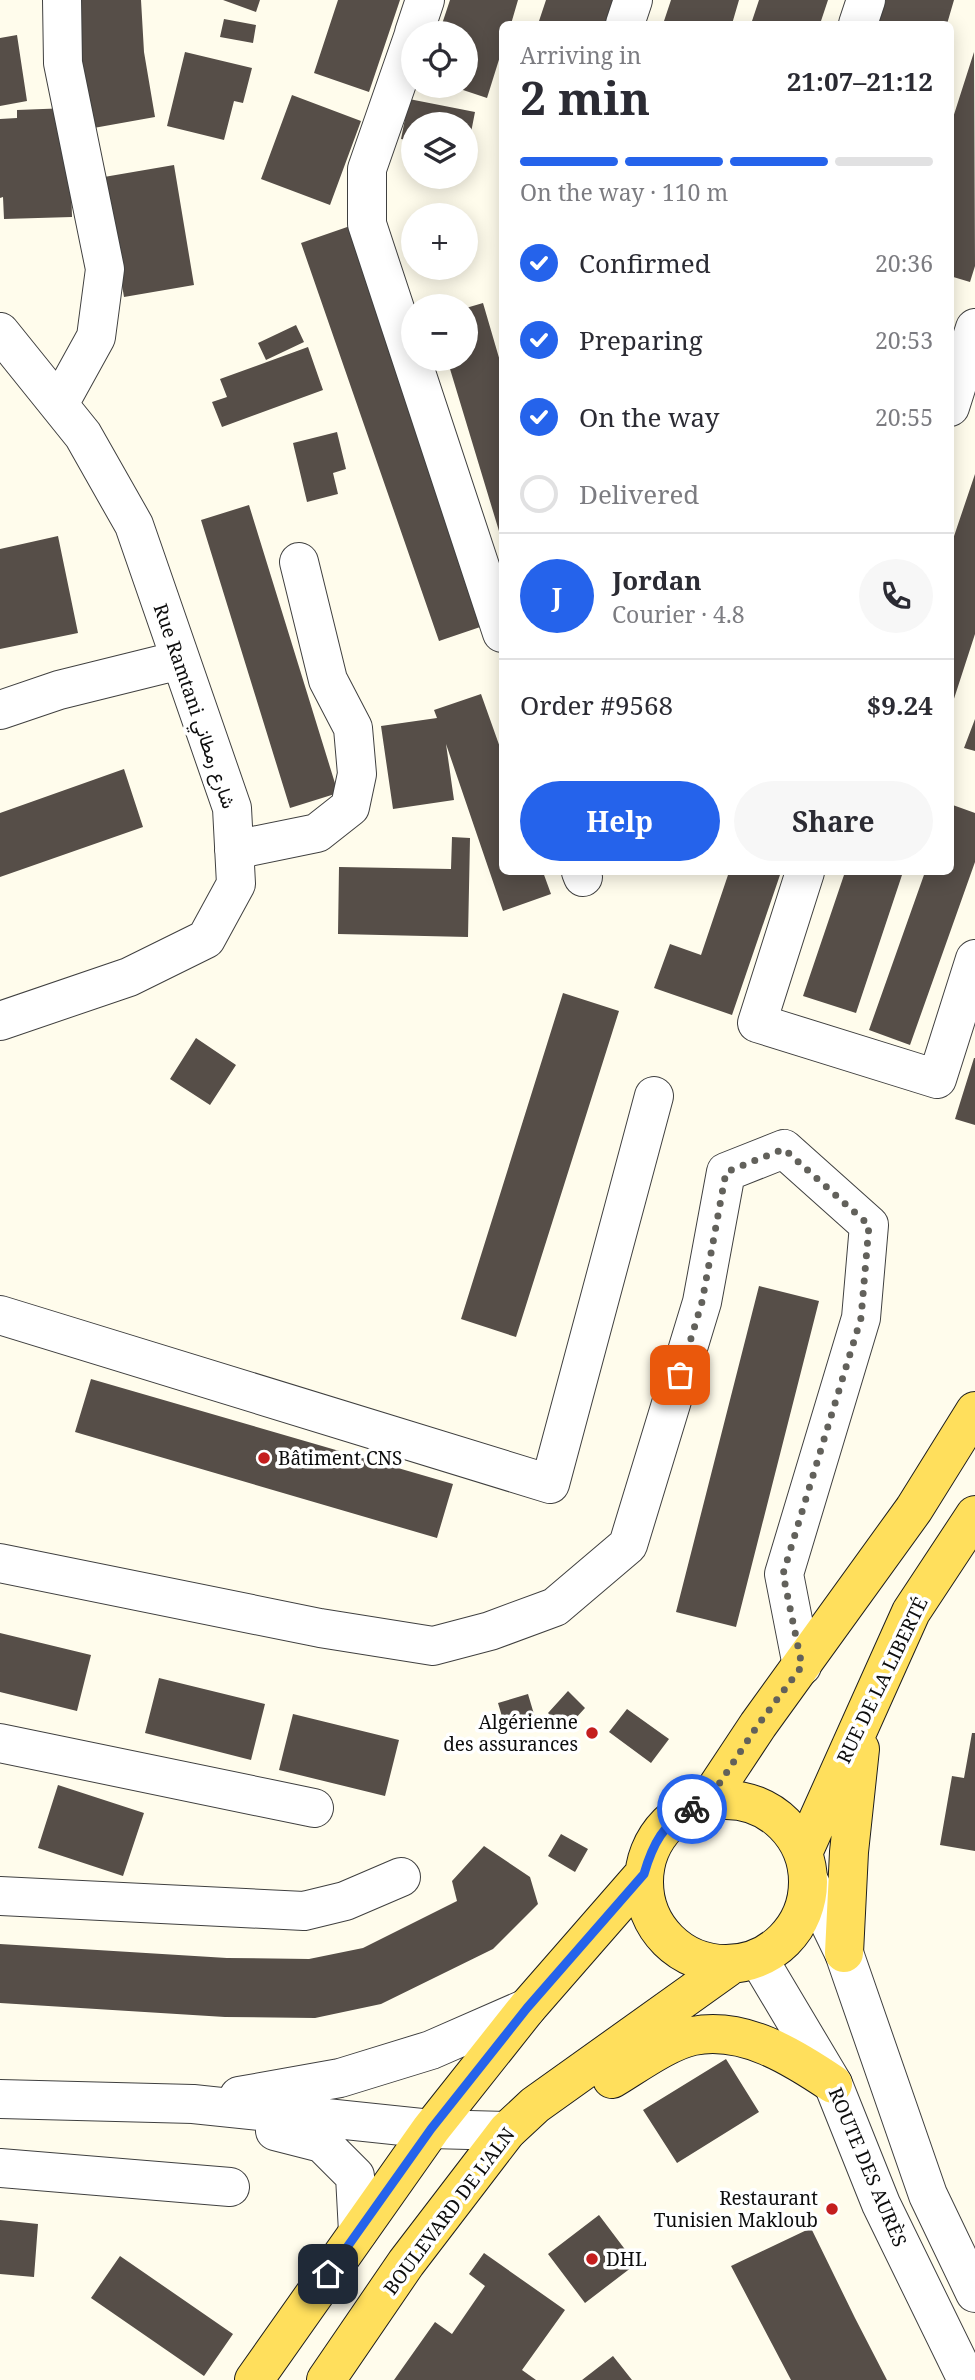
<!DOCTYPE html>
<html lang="en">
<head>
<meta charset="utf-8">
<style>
  :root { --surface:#fff; --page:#f7f7f7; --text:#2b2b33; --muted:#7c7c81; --line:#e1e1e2; --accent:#2563eb }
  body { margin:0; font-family:"Noto Serif",Vazirmatn,serif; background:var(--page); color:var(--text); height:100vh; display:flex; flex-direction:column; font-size:26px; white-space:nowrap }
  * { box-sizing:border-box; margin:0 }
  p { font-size:23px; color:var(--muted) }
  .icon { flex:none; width:38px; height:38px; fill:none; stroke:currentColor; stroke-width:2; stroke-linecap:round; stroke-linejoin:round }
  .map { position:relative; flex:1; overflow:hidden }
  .drawer { position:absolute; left:499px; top:21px; width:455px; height:854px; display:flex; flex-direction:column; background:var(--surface); border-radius:10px; box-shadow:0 4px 18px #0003 }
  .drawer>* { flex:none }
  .buttons { position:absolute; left:401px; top:21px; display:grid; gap:14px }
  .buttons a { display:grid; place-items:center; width:77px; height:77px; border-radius:50%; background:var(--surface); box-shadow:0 4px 18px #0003; font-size:35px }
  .pin { position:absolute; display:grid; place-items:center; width:60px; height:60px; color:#fff; margin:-30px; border-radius:14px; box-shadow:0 4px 10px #0006 }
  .courier { position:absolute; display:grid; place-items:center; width:70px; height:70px; margin:-35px; border:5px solid #2563eb; border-radius:50%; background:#fff; color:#222; box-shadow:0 2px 9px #0007 }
  .head em { font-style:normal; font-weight:700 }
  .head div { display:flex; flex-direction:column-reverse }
  .head { display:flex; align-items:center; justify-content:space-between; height:119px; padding:0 21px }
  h1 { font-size:46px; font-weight:700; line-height:52px }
  .bar { display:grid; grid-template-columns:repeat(4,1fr); gap:10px 7px; align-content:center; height:84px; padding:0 21px }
  .bar i { height:9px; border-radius:5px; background:var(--line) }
  .bar .on { background:var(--accent) }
  .bar p { grid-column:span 4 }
  .line { display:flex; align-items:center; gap:18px; padding:0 21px; border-top:2px solid var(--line) }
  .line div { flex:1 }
  .round { display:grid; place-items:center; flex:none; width:74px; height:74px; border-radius:37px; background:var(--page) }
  ol { padding:0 21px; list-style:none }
  li { display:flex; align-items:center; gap:21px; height:77px }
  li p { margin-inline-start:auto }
  li .icon { padding:7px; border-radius:50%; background:var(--accent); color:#fff; stroke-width:4 }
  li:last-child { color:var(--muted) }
  li i { width:38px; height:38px; border:4px solid var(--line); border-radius:50% }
  .primary-button { display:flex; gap:14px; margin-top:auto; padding:14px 21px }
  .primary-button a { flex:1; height:80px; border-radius:42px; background:var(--accent); color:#fff; font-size:28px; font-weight:700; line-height:80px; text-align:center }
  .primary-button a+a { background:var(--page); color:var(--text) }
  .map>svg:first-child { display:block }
  .building { fill:#564e48 }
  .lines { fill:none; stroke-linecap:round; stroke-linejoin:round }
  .minor-casing { stroke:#404040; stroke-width:40 }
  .major-casing { stroke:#1e1e1e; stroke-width:40 }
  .minor { stroke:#fff; stroke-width:38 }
  .major { stroke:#ffdf5c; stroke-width:38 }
  .done { stroke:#62615b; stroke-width:7; stroke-dasharray:0 12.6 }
  .route { stroke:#2563eb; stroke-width:9 }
  .poi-dot { fill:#c41e1e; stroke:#fff; stroke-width:2.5 }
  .labels { text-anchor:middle; stroke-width:7; stroke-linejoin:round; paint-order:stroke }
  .street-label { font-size:19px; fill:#0d0d0d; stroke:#fff }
  .poi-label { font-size:19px; fill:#0d0d0d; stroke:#fff; text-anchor:start }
</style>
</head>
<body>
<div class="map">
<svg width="975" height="2380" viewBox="0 0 975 2380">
  <rect width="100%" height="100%" fill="#fffcec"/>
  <path class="building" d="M75,0H141L144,52L155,117L88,129Z
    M223,0H260L256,12Z
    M338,0H400L369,92L314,73Z
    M450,0H518L511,24H502V50L487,98L451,86H466V33H439Z
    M546,0H615L607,24H538Z
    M671,0H739L732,24H663Z
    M759,0H828L820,24H751Z
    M886,0H954L947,24H878Z
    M224,19L256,25L253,43L220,37Z
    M17,35L27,101L0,106V38Z
    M185,52L252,68L243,103L234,101L224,140L167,126Z
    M974,52L975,266L970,282L950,276V127Z
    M292,95L361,121L330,205L261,179Z
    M409,99L475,112L467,153L466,124H413V141L401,139Z
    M69,108L72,217L4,219L3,197L0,198V119L17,118V110Z
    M174,165L194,285L124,297L104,177Z
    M353,225L492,623L439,641L301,243Z
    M483,303L502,368V541L447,359H466V308Z
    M296,325L304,342L266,360L258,343Z
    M308,347L323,390L222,427L212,402L227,397L220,379Z
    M337,432L346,469L333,473L338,494L307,502L293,443Z
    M975,474V634L951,708L950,548Z
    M249,505L338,793L290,808L201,520Z
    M58,536L78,633L0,649V549Z
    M481,694L502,753V872H543L551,894L503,911L446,744L454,800L393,809L381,726L437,718L434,710Z
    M975,719V751L964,748Z
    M124,769L143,827L0,877V813Z
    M950,804L975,813V862L910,1045L869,1030L925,872H950Z
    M452,837L470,838L468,937L338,934L339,867L451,869Z
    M729,872H781L732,1015L654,988L670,944L701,955Z
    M845,872H903L856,1013L803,996Z
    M563,993L619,1011L516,1337L461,1319Z
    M196,1038L236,1065L210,1105L170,1079Z
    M974,1058H975V1125L955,1119Z
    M759,1286L819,1301L736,1627L676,1612Z
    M91,1379L453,1484L437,1538L75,1432Z
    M0,1633L91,1655L77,1711L0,1692Z
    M159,1678L265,1704L251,1760L145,1733Z
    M568,1691L585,1708L565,1730L548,1713Z
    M528,1694L536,1721L506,1730L498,1703Z
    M627,1709L669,1739L651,1763L609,1732Z
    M293,1714L399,1740L385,1796L279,1770Z
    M972,1733H975V1851L940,1845L952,1776L964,1778Z
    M58,1785L144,1813L123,1876L38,1848Z
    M561,1834L588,1849L575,1872L548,1856Z
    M484,1846L530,1877L538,1904L493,1949L381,2004L315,2018L225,2017L0,2003V1944L227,1958L309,1959L363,1948L457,1901L452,1881Z
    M726,2059L759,2112L677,2163L643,2110Z
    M599,2215L636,2264L585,2303L548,2254Z
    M0,2220L38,2224L34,2277L0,2274Z
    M811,2228L855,2318L887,2380H791L731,2266Z
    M484,2253L565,2310L522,2370L536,2380H394L435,2322L452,2334L485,2286L469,2274Z
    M120,2256L233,2334L204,2376L91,2298Z
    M613,2356L632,2380H582Z"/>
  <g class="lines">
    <defs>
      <path id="minor" d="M625,24L633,0
        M858,24L866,0
        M414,33L425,0
        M413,37L367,169V224L502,633
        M0,332L83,435L134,525L232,808L236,884L206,939L129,977L0,1021
        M59,404L96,337L105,269L63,63L62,0
        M950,407L975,328
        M0,710L59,690L180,660
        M234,850L317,833L350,807L357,774L353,728L328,680L299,562
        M581,872L583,877
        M805,872L757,1023L937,1079L975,959
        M0,1315L550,1484L654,1096
        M0,1563L320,1628L433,1646L490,1631L555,1607L628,1545L702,1302L726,1172L784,1149L869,1225L861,1318L784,1574L802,1666
        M0,1743L314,1808
        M809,1881L844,1953L928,2195L975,2293
        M0,1896L304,1911L345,1901L401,1877
        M758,1958L833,2084L881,2204L967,2380
        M239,2096L340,2078L431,2050L527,2008
        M0,2099L193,2104L431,2129L507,2131
        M275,2131L322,2143L355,2176L358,2232
        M0,2168L230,2187"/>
      <path id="major" d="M644 1882a82 82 0 1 1 164 0a82 82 0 1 1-164 0Z
        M707,1802L758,1725L914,1509L975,1411
        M803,1853L911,1612L975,1515
        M844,1953L849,1852L860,1749
        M612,2079C634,2066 668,2041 693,2036C744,2026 793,2057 833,2084
        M254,2380L431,2129L527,2008L644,1874
        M326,2380L406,2263L507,2131L535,2105L731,1965"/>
    </defs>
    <use href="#minor" class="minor-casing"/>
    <use href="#major" class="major-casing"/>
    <use href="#minor" class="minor"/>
    <use href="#major" class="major"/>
  </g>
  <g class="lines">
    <path class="done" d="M680,1375L702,1302L726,1172L784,1149L869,1225L861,1318L783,1574L802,1666L758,1725L707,1802L692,1809"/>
    <path class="route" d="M328,2274L431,2129L527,2008L644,1874C652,1846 664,1821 692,1809"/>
  </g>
  <g class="poi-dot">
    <circle cx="264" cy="1458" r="7"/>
    <circle cx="592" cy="1733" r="7"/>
    <circle cx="832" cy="2209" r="7"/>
    <circle cx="592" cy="2259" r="7"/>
  </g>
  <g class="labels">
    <g class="street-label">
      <text transform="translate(195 706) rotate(71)" y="7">Rue Ramtani شارع رمطاني</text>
      <text transform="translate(882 1680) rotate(-64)" y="7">RUE DE LA LIBERTÉ</text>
      <text transform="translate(868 2167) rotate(67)" y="7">ROUTE DES AURÈS</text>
      <text transform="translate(449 2211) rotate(-53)" y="7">BOULEVARD DE L'ALN</text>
    </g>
    <g class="poi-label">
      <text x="278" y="1465">Bâtiment CNS</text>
      <text x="578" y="1729" text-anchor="end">Algérienne<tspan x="578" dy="22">des assurances</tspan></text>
      <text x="818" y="2205" text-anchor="end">Restaurant<tspan x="818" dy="22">Tunisien Makloub</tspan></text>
      <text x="606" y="2266">DHL</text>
    </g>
  </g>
</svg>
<div class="buttons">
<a><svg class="icon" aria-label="locate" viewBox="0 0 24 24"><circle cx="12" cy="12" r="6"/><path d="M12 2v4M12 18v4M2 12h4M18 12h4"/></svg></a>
<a><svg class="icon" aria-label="layers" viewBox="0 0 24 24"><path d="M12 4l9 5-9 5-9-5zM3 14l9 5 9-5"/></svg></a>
<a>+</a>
<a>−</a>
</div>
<div class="pin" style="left:680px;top:1375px;background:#ea580c"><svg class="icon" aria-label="bag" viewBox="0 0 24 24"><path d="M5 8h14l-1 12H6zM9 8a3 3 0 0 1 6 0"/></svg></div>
<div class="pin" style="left:328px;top:2274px;background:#1f2937"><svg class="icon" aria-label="home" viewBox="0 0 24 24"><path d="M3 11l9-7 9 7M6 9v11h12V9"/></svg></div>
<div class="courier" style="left:692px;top:1809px"><svg class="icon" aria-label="bike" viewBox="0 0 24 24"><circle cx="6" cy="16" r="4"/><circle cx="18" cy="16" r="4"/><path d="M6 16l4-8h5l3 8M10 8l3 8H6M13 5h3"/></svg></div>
<section class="drawer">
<div class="head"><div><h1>2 min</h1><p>Arriving in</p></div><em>21:07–21:12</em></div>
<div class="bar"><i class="on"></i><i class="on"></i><i class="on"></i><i></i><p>On the way · 110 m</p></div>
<ol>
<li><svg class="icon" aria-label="check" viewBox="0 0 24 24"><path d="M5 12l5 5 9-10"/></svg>Confirmed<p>20:36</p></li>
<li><svg class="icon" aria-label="check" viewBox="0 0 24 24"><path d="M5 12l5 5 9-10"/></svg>Preparing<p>20:53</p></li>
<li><svg class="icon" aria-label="check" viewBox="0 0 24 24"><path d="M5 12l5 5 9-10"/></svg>On the way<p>20:55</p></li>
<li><i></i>Delivered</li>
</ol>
<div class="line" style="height:126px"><b class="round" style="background:var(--accent);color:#fff">J</b><div><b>Jordan</b><p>Courier · 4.8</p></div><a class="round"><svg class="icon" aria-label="phone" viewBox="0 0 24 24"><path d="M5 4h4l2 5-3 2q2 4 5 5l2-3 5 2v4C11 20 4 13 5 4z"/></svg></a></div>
<div class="line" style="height:91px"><div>Order #9568</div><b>$9.24</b></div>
<div class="primary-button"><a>Help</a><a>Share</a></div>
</section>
</div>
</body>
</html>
